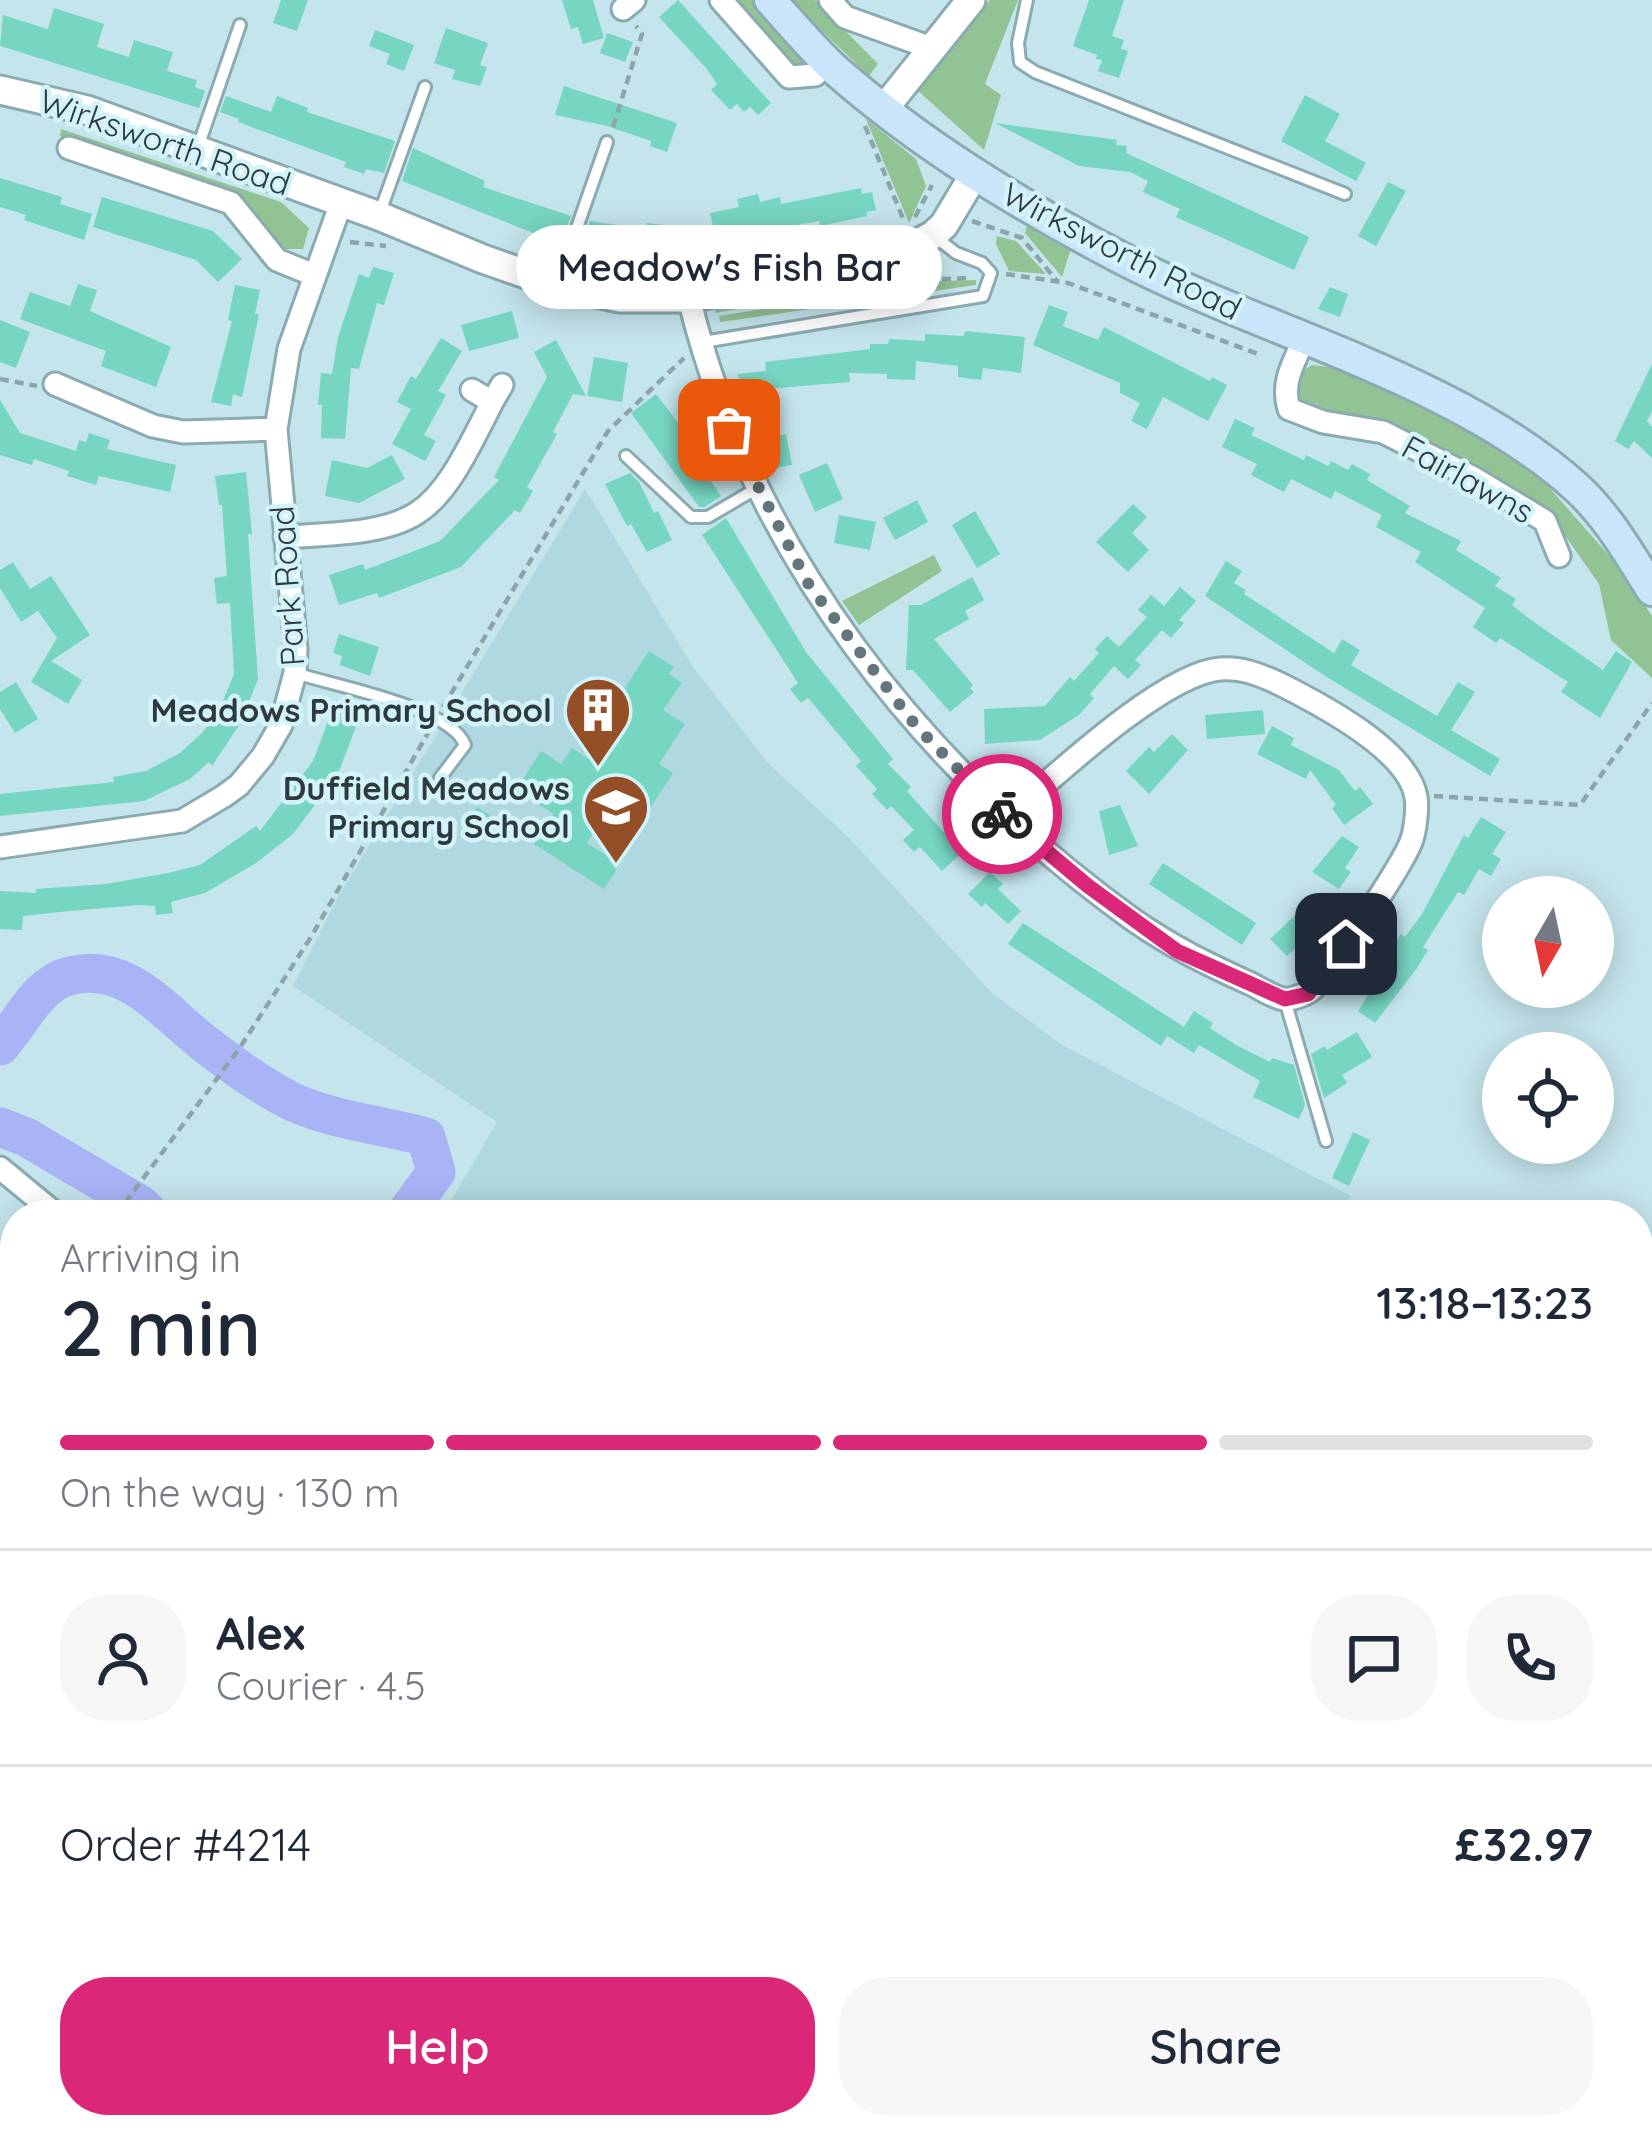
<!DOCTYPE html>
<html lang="en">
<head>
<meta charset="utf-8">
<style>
  :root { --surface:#fff; --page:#f6f6f7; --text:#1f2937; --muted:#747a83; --line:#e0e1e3; --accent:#db2777 }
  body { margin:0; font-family:Quicksand,sans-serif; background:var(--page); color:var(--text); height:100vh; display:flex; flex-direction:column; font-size:45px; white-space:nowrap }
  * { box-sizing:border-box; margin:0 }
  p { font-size:39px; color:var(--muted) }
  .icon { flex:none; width:66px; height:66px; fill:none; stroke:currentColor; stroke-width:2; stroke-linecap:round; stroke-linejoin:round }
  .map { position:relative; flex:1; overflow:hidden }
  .drawer { position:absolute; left:0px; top:1200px; width:1653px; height:939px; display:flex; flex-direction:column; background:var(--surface); border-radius:48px 48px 0 0; box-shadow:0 6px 30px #0003 }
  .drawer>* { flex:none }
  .needle { width:78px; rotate:189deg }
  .buttons { position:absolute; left:1482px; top:876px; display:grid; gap:24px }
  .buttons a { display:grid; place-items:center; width:132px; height:132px; border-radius:50%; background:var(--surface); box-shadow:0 6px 30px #0003; font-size:60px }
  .pin { position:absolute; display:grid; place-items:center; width:102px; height:102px; color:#fff; margin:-51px; border-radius:24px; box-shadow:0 6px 18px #0006 }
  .courier { position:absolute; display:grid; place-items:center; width:120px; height:120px; margin:-60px; border:9px solid #db2777; border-radius:50%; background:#fff; color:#222; box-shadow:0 3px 15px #0007 }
  .bubble { position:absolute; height:84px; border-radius:42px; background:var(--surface); box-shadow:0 6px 30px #0003; font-size:39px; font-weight:600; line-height:84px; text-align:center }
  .summary em { font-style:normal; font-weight:600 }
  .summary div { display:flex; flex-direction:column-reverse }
  .summary { display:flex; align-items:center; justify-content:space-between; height:204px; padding:0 60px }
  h1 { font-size:78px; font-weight:600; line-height:90px }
  .bar { display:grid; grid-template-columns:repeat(4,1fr); gap:18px 12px; align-content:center; height:144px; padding:0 60px }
  .bar i { height:15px; border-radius:9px; background:var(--line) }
  .bar .current { background:var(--accent) }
  .bar p { grid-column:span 4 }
  .line { display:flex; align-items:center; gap:30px; padding:0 60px; border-top:3px solid var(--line) }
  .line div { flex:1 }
  .round { display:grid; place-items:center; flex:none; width:126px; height:126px; border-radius:48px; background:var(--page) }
  .cta { display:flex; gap:24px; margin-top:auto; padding:24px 60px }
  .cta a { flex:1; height:138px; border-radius:48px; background:var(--accent); color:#fff; font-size:48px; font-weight:600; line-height:138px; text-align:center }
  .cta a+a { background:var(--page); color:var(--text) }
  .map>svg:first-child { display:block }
  .built { fill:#afd8e0 }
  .green { fill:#92c395 }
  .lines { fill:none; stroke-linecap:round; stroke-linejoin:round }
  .river { stroke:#a8b4f6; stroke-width:39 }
  .building { fill:#77d6c2 }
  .service-casing { stroke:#8baab1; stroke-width:16 }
  .minor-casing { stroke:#8baab1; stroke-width:27 }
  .tertiary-casing { stroke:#8baab1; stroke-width:33 }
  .secondary-casing { stroke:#8baab1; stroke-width:36 }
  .path { stroke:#8ca5ab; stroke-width:4.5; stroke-dasharray:9 6; stroke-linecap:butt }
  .service { stroke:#fff; stroke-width:10 }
  .minor { stroke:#fff; stroke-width:21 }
  .tertiary { stroke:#fff; stroke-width:27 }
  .secondary { stroke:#c9e5fa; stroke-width:30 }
  .done { stroke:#62767b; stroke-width:12; stroke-dasharray:0 21.6 }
  .route { stroke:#db2777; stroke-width:15 }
  .labels { text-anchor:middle; stroke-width:9; stroke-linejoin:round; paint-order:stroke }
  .street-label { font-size:33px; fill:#2e3b3e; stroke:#d1f3f9 }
  .poi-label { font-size:33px; font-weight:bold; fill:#2e3b3e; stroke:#d1f3f9; text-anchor:end }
</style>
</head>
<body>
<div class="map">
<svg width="1652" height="2138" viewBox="0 0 1652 2138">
  <rect width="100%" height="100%" fill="#c4e5ec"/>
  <path class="built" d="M585,489L693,667L768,763L847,836L993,994L1062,1045L1351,1196L1337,1215H443L497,1122L293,986L338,897Z"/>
  <path class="green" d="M735,0H753L804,55L802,67H795Z
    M790,0H815L878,64L869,76Z
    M990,0H1018L985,84L1001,95L984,150L917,90Z
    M866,119L916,159L926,186L909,223Z
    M61,129L281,202L309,228L303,249H282L242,200L60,136Z
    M1028,222L1071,248L1062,277L1025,233Z
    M997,236L1016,241L1046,274L1009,271L996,244Z
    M912,266L908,279L715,313L716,307Z
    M976,280V285L720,322L719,316L940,281Z
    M1312,365L1336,368L1432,411L1506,454L1546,484L1620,568L1652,616V678L1611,640L1599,584L1552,517L1347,418L1297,401C1292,382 1296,374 1312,365Z
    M934,555L942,571L859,625L842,601Z
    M0,1296L15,1302V1446L8,1464L15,1468V1717L0,1704Z"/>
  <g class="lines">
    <path class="river" d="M0,1046C22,1022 36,985 69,976C128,960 166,1015 209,1047C235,1067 264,1088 293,1102C335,1121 383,1125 426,1137L436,1172L405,1215
      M0,1127L26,1137L141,1205L151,1215
      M728,2124V2138"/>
  </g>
  <path class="building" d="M281,0H308L297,31L273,23Z
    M562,0H593L604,38L583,44L578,27L571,29Z
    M678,0L771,103L758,115L750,107L744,112L737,104L730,110L711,90L717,84L706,68L659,17Z
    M1089,0H1124L1112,36L1124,40L1121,49L1128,51L1119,78L1098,71L1102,60L1096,59L1097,55L1073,46Z
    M54,8L104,24L97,47L129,57L134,40L173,52L167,71L197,80L195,87L205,91L199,108L0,46L3,15L48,29Z
    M446,28L488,43L480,65L487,67L480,86L452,79L455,70L434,63Z
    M375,30L414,45L404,71L386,64L390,54L369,46Z
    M607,33L633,42L625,62L600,53Z
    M564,86L677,123L667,152L650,146L651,141L607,126L555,115Z
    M1305,95L1340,114L1325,141L1366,163L1356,181L1281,141Z
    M226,96L271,112L277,96L308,108L307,112L395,141L384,173L366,169L364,174L344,167L346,162L238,122L239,119L220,112Z
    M995,123L1117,140L1116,145L1127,146L1126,153L1309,237L1294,270L1176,217L1180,209L1143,192L1148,181L1130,172L1079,166Z
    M413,148L485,181L483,187L571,216L561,244L402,181Z
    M0,178L62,197L60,204L92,214L84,240L24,220L26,215L0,207Z
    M1388,182L1406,191L1376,246L1358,236Z
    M861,188L862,194L872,192L876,210L866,212L867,216L820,226L819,221L786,227L787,234L727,249L726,244L678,258L633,254L629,277L609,274L612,257L579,251L590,221L646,229L647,223L714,231L710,213L739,207L737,199L758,194L760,202L780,197L781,204Z
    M102,197L213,231L242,259L218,282L196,260L93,227Z
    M373,267L394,273L384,305L377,303L359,369L351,368L345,439L321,438L322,405H318L321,373L332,374L338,337L359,274L369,278Z
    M78,284L97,290L90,311L171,347L156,387L101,366L106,351L20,319L30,292L70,306Z
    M235,285L260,290L255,314H259L242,397L233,394L231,406L211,402L232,321L228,320Z
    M1330,287L1348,294L1340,317L1318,309Z
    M1049,305L1068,312L1063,326L1098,340L1104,327L1210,381L1212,377L1227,385L1208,421L1163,397L1147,429L1131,421L1140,403L1120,393V383L1033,345Z
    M512,311L519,338L469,351L461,325Z
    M0,320L30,332L16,368L0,362Z
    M965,331L1025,337L1021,373L983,368L981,380L958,377V366L916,361L915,380L887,379V374L849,373L850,382L740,391L738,374L766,371L765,362L870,349V344H888L889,339L925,341V334L964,336Z
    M441,338L462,351L438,391L446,395L424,435L436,441L425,461L392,444L411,409L397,402L411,376L416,379Z
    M556,340L586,396L573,394L553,432L557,434L527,487L533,491L520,513L515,510L461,567L379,598L377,593L339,605L329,575L363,564L365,570L440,541L499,480L494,477L547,377L534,352Z
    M594,357L628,363L622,402L587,396Z
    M1652,364V411L1647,421L1652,427V458L1634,441L1628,449L1615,441Z
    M656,394L707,460L700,465L721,496L705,507H699L631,413Z
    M0,400L20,433L76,451L79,440L86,442L89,433L110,440L107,449L176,465L170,492L99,476L96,485L67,476L69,471L34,459L32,465L0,455Z
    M1235,419L1255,428L1251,435L1304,460L1306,455L1328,466L1331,461L1348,470L1352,464L1370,474L1367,480L1410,506L1405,513L1461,541L1456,550L1501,578L1495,586L1516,599L1512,605L1531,620L1603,670L1616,651L1632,662L1600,718L1561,692L1568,682L1500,638L1496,643L1473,627L1485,608L1415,562L1421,552L1376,527L1382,515L1335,491L1331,499L1291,479L1284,492L1251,475L1257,464L1222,447Z
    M786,434L792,465L769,469L764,439Z
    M392,455L405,479L359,503L325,496L332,460L367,468Z
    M827,463L843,499L815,512L799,475Z
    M246,472L252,534H248L258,679L240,724L212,766L209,762L190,779L144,801L0,816V794L114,782L113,777L146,771L180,753L203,732L220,708L234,674L230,603L217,604L214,578L227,576L222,505H219L215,476Z
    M630,473L639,482L654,513L658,511L672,540L647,552L631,524L627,526L605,484Z
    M917,500L928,522L895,540L883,518Z
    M1133,504L1147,517L1132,533L1149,550L1128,572L1096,542Z
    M975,511L1000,554L977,568L952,525Z
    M839,515L876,522L870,550L834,543Z
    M726,518L806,652L893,759L888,764L911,787L907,791L948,837L951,834L966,849L942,871L920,847L914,852L903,840L914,830L891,806L887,810L872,794L877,789L856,766L861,761L808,698L801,703L790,689L798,683L702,535Z
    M1226,561L1242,571L1234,583L1246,590L1244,594L1334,653L1342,639L1360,650L1351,665L1437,716L1458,682L1475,692L1451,730L1500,759L1490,776L1325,676L1205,596Z
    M13,562L30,589L51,576L90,635L51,661L82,680L68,704L31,682L57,638L38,611L21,622L0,588V570Z
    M972,577L984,600L965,611L969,619L934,639L973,685L970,688L974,692L950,712L913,670H906L909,605H921Z
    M1180,587L1196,601L1179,620L1184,623L1171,638L1162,630L1135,660L1141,665L1128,679L1114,666L1090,694L1094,698L1079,715L1040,740L985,744L984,709L1045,706L1070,677L1074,681L1099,653L1095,649L1107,636L1119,647L1147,617L1138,610L1151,595L1164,606Z
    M339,634L379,647L370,676L340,665L342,656L333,653Z
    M649,651L674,667L669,674L682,683L663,710L685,724L659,764L673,773L644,817L616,799L587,843L620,864L604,889L534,844L554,814L516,790L541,751L561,764L572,748L592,761L617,723L580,698L594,677L621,694Z
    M16,682L38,719L15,733L0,709V692Z
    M336,700L363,708L338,774L293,834L256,863L205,893L171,902L173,913L156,915L155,906L139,905L70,911L23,916L22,930L0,929V891L36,893V889L106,884L168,873L200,865L256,826L260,831L313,761Z
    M1263,710L1265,734L1207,739L1205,715Z
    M1272,726L1294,738L1291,745L1339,770L1355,791L1360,787L1373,804L1344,825L1332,808L1336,805L1310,770L1306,779L1257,754Z
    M1172,734L1188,750L1149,794L1126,771L1149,747L1154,752Z
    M1120,805L1138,846L1109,855L1099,811Z
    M477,807L493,817L481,838L464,828Z
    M1481,817L1506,832L1492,854L1501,859L1491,876L1479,869L1464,895L1458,892L1423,947L1428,950L1417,968L1375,1023L1358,1011L1373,987L1369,984L1401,934L1405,937L1422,914L1464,835L1468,838Z
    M1342,836L1359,847L1345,868L1351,872L1339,889L1312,872Z
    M1163,863L1256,923L1242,945L1149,884Z
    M990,872L1003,884L998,889L1021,911L1008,924L985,903L982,907L968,894Z
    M1310,901L1327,918L1287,956L1270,939Z
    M1023,923L1184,1027L1194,1011L1213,1023L1210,1028L1236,1045L1270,1062L1272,1058L1294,1065L1305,1105L1299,1119L1253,1097L1260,1081L1199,1045L1194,1053L1167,1036L1161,1046L1008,944Z
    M1357,1032L1372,1057L1342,1075L1347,1083L1324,1098L1311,1054L1325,1046L1327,1050Z
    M1353,1132L1370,1140L1349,1186L1332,1178Z"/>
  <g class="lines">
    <defs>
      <path id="service" d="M1027,0L1018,43L1020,62L1035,72L1345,194
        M198,147L240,25
        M380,212L425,87
        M558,282L607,142
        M703,342L983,296L991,273L982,263L956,253L934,236
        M626,456L691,517H708L759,487
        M295,673C335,686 451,707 465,745L440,778L446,789
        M1285,1000L1326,1141"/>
      <path id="minor" d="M721,0L789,77L815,75L828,63
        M830,0L845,17L931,48
        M623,9L634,0
        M69,148L231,203L277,260L314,275
        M689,298C751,553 922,767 1132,919C1172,947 1207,964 1251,984C1260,988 1274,998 1284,999C1290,1000 1305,995 1310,991C1328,978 1402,865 1411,842C1415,832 1418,808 1416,797C1408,750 1320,704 1280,684C1261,675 1241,667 1220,669C1162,674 1052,779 1006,818
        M1304,340C1293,363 1281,384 1289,409L1323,422L1383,432L1472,477L1545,521L1559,556
        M55,384L153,426L183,432L276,429
        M472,390L492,402L502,385
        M285,537C422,530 431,525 492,402
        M0,847L182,821L224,796L239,785L263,756L281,725L295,673L296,649L276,429L289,349L341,203
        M0,1168L57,1215
        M0,1986L15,1981
        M0,2062L15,2090
        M36,2124L44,2138
        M498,2124L512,2138
        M223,2138L229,2124"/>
      <path id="tertiary" d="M0,90L87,110L379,216L483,259L557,285L620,298H689L887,260L933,235L944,225L974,175
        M883,110L971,0"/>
      <path id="secondary" d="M770,0C790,22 810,46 832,67C919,144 1018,204 1121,258C1265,333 1455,378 1576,487C1608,516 1629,554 1652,590"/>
    </defs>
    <use href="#service" class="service-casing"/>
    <use href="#minor" class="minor-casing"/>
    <use href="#tertiary" class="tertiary-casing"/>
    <use href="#secondary" class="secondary-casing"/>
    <path class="path" d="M865,126L904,221
      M613,127L642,34L636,26
      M915,217L932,185
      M972,221L1022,238L1057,281
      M350,242L386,246
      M918,273L919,280L971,278
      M1006,274L1068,283L1258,354
      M895,285L919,280
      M0,379L37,386
      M443,707L608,431L684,358
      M1434,796L1580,805L1652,703
      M116,1215L239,1049L311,937L428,733
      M0,1542L15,1563
      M0,1622L15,1607
      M0,1666L15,1679
      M695,2124L696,2138"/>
    <use href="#service" class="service"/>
    <use href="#minor" class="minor"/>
    <use href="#tertiary" class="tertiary"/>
    <use href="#secondary" class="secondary"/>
  </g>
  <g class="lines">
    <path class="done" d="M729,430L809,585L916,726L1002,814"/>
    <path class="route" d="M1002,814L1088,886L1177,951L1285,999L1308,994L1346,944"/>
  </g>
  <defs>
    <symbol id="building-pin" viewBox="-11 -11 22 30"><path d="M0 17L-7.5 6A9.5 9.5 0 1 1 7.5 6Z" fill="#944f26" stroke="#d1f3f9"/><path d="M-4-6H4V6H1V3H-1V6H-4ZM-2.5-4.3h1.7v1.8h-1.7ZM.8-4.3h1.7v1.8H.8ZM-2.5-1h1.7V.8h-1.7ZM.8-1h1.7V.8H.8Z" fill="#fff"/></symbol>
    <symbol id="school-pin" viewBox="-11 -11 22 30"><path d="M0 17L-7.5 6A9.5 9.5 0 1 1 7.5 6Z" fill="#944f26" stroke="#d1f3f9"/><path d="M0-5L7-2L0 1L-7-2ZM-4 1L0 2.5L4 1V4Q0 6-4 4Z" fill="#fff"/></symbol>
  </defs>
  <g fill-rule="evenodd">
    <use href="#building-pin" x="560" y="672" width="76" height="104"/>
    <use href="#school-pin" x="578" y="769" width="76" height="104"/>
  </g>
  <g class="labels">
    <g class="street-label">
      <text transform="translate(165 142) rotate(19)" y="12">Wirksworth Road</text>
      <text transform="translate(1122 251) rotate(27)" y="12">Wirksworth Road</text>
      <text transform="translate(1468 479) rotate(29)" y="12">Fairlawns</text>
      <text transform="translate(287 586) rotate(-94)" y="12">Park Road</text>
    </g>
    <g class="poi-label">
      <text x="552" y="722">Meadows Primary School</text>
      <text x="570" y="800">Duffield Meadows<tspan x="570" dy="38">Primary School</tspan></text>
    </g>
  </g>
</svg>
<div class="buttons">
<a><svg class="needle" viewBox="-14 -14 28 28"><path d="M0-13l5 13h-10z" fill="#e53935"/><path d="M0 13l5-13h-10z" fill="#747a83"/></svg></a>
<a><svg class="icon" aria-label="locate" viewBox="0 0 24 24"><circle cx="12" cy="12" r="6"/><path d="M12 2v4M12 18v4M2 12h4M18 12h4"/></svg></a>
</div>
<div class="pin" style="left:729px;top:430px;background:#ea580c"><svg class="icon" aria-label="bag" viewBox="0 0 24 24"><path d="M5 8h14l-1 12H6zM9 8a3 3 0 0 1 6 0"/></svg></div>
<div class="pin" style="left:1346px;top:944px;background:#1f2937"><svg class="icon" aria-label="home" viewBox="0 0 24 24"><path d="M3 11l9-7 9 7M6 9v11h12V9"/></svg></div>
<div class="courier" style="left:1002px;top:814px"><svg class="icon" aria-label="bike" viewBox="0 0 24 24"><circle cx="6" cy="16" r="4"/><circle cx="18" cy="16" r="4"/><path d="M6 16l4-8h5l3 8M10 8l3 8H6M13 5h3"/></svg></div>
<div class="bubble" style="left:516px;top:225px;width:426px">Meadow's Fish Bar</div>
<section class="drawer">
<div class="summary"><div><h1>2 min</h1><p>Arriving in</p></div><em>13:18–13:23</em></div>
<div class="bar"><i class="current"></i><i class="current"></i><i class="current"></i><i></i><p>On the way · 130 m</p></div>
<div class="line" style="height:216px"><a class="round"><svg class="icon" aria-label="person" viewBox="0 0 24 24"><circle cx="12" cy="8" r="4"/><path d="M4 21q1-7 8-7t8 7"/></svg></a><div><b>Alex</b><p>Courier · 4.5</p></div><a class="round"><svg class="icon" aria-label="chat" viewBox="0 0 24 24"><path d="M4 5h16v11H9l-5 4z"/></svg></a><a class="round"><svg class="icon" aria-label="phone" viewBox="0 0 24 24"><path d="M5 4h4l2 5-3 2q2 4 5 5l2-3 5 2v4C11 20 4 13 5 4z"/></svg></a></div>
<div class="line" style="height:156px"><div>Order #4214</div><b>£32.97</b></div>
<div class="cta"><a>Help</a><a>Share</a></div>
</section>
</div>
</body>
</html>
